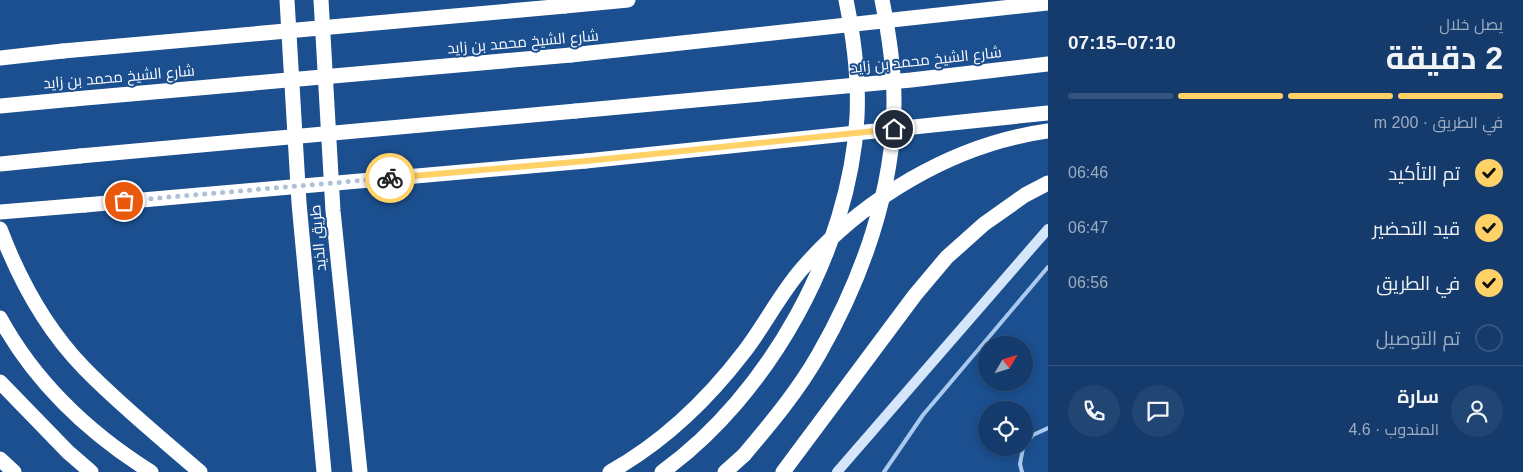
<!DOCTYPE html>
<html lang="ar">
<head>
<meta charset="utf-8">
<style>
  :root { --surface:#143b6b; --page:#214673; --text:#f1f3f6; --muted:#9dadc1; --line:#33557e; --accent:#ffd166 }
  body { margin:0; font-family:Helvetica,Cairo,sans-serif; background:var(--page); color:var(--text); direction:rtl; height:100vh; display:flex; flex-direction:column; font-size:19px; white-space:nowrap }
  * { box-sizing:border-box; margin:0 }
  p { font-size:16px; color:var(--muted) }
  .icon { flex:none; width:28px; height:28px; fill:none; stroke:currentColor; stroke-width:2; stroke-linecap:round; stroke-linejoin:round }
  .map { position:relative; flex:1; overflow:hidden; direction:ltr }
  .panel { display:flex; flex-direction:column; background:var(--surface); width:475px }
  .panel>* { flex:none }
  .needle { width:32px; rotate:51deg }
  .tools { position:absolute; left:978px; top:336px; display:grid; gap:10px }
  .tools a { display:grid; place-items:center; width:55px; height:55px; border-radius:50%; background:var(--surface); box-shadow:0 2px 8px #0003,0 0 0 1px var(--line); font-size:25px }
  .pin { position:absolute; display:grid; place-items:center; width:42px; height:42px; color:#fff; margin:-21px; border:2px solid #fff; border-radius:50%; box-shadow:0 1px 5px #0007 }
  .courier { position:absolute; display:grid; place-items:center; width:50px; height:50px; margin:-25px; border:4px solid #ffd166; border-radius:50%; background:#fff; color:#222; box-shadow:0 1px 6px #0007 }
  .summary em { font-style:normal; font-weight:700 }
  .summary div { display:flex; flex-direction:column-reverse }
  .summary { display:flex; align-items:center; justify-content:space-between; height:85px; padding:0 20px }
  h1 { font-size:32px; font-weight:700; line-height:38px }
  .bar { display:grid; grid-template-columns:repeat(4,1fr); gap:8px 5px; align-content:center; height:60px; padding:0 20px }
  .bar i { height:6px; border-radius:4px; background:var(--line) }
  .bar .on { background:var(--accent) }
  .bar p { grid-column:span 4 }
  .line { display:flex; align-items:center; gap:12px; padding:0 20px; border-top:1px solid var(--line) }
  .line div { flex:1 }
  .round { display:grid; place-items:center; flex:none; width:52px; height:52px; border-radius:26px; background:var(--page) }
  ol { padding:0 20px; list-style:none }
  li { display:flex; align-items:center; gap:15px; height:55px }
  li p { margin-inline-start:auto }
  li .icon { padding:5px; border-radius:50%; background:var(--accent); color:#111; stroke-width:4 }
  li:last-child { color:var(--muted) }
  li i { width:28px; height:28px; border:2px solid var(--line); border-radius:50% }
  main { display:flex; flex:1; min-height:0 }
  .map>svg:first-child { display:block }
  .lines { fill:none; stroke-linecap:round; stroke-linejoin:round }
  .lane { stroke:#a9c9ee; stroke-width:4 }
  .secondary { stroke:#d6e6fa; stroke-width:10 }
  .highway { stroke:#fff; stroke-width:15 }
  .highway-bridge { stroke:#fff; stroke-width:15 }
  .done { stroke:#afc1d8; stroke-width:5; stroke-dasharray:0 9 }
  .route { stroke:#ffd166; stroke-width:6 }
  .labels { text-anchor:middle; stroke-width:4; stroke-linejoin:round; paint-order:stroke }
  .street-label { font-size:15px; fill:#fff; stroke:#1b4f8f }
</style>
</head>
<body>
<main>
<section class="panel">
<div class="summary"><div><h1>2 دقيقة</h1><p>يصل خلال</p></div><em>07:10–07:15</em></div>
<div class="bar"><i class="on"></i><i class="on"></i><i class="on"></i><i></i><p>في الطريق · 200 m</p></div>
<ol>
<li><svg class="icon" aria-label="check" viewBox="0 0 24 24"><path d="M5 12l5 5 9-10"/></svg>تم التأكيد<p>06:46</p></li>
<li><svg class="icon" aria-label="check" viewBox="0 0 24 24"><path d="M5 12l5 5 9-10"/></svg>قيد التحضير<p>06:47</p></li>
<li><svg class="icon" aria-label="check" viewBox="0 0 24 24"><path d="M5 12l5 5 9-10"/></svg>في الطريق<p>06:56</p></li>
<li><i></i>تم التوصيل</li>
</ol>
<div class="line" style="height:90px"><a class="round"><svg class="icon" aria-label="person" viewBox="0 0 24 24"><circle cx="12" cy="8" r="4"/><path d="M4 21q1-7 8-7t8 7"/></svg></a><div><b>سارة</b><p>المندوب · 4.6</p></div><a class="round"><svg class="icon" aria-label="chat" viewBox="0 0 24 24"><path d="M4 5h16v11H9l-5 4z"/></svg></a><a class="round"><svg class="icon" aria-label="phone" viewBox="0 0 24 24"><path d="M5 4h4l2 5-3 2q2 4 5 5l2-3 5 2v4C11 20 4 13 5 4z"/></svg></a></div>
</section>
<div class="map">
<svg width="1048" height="472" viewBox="0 0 1048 472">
  <rect width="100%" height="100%" fill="#1b4f8f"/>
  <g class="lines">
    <path class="lane" d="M1024,445L1033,435L1048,428
      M884,472L923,415L1048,267
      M1022,472L1020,464L1023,448"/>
    <path class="secondary" d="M837,472L1048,229"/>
    <path class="highway" d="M287,0L299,203L324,472
      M321,0L333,211L360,472
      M565,6L628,0
      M571,55L1048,3
      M0,58L63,51
      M0,106L74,99
      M576,111L911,80L1048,64
      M586,161L1048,113
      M0,164L80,156
      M0,212L85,205
      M0,229C19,279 46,329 84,368C120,405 161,438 200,472
      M0,318C35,382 89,433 151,472
      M0,382L68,452L91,472
      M0,459L14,472
      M610,472C662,443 708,399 744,352C764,326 779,296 800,271C862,199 953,144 1048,131
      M725,472L744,455
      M783,472L915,295L947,257L984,224L1025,195L1048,183"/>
    <path class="highway-bridge" d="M63,51L565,6
      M74,99L571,55
      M80,156L576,111
      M85,205L586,161
      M744,455C771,423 798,391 819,354C862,279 894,190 894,102C894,67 889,34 882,0
      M662,472C769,395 850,249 857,117C859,77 854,39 846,0"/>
  </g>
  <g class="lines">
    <path class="done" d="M124,201L390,178"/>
    <path class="route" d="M390,178L586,161L894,129"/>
  </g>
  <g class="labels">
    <g class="street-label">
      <text transform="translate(523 42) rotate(-5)" y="5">شارع الشيخ محمد بن زايد</text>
      <text transform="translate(926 60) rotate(-6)" y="5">شارع الشيخ محمد بن زايد</text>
      <text transform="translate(119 77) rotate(-5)" y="5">شارع الشيخ محمد بن زايد</text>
      <text transform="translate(318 238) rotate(-95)" y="5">طريق الذيد</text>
    </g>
  </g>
</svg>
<div class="tools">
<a><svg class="needle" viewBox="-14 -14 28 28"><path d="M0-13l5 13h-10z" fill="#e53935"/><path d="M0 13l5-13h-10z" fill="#9dadc1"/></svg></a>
<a><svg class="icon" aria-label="locate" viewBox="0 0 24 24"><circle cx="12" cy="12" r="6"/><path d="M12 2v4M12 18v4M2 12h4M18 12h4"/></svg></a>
</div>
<div class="pin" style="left:124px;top:201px;background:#ea580c"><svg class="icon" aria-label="bag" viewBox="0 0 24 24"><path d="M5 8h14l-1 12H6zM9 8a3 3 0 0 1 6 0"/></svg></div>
<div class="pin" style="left:894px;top:129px;background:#1f2937"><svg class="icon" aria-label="home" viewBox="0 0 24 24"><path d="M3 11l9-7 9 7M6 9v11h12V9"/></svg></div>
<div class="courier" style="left:390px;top:178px"><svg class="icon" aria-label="bike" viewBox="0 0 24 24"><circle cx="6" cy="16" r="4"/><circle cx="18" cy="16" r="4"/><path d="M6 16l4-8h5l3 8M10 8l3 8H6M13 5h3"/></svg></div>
</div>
</main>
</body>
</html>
